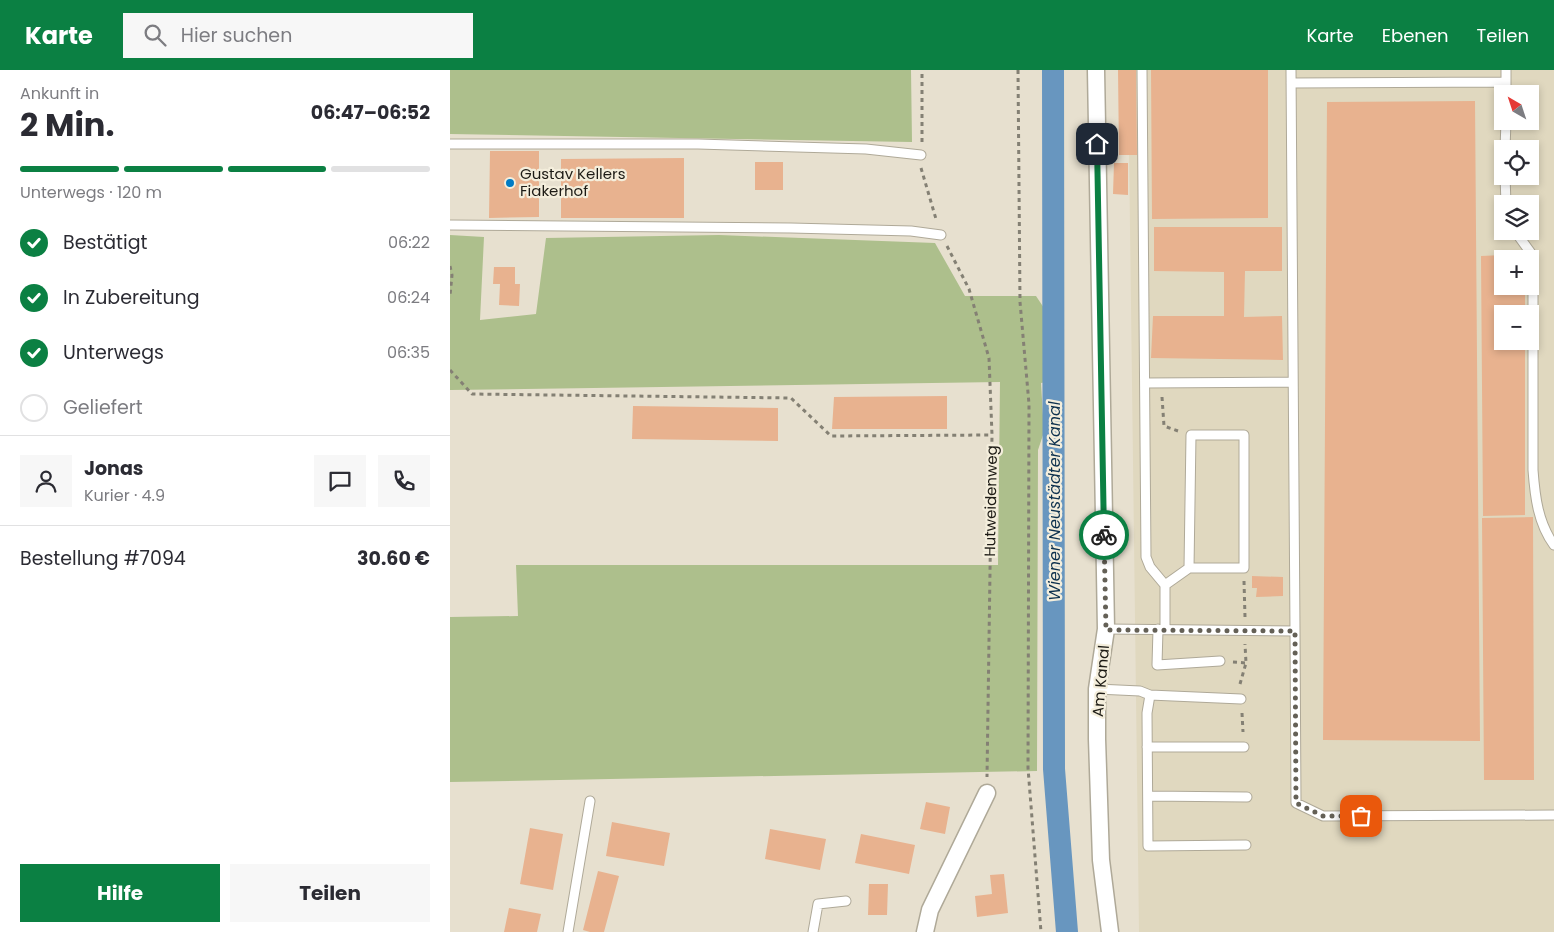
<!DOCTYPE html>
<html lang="de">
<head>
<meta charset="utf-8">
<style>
  :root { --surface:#fff; --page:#f7f7f7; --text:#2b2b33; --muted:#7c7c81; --line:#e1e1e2; --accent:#0b8043 }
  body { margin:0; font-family:Poppins,sans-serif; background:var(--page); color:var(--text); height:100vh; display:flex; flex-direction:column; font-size:19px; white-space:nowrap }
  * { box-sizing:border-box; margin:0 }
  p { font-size:16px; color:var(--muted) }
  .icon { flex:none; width:28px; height:28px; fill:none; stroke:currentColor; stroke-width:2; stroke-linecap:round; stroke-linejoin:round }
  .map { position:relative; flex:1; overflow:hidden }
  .side { display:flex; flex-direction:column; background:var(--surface); width:450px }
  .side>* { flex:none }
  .needle { width:32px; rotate:321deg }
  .fabs { position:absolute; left:1044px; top:15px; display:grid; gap:10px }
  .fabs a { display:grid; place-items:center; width:45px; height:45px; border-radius:0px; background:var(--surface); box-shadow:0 2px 8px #0003; font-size:25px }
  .pin { position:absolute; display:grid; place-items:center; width:42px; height:42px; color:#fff; margin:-21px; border-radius:10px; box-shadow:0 2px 8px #0006 }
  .courier { position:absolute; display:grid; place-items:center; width:50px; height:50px; margin:-25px; border:4px solid #0b8043; border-radius:50%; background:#fff; color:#222; box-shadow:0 1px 6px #0007 }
  .head em { font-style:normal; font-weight:700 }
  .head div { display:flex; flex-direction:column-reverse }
  .head { display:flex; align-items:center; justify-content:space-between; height:85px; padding:0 20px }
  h1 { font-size:32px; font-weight:700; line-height:38px }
  .bar { display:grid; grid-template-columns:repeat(4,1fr); gap:8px 5px; align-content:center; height:60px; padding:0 20px }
  .bar i { height:6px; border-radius:4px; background:var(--line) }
  .bar .active { background:var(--accent) }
  .bar p { grid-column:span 4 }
  .line { display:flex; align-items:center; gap:12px; padding:0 20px; border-top:1px solid var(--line) }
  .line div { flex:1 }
  .round { display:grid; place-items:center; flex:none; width:52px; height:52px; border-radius:0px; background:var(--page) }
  ol { padding:0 20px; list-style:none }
  li { display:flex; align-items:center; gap:15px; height:55px }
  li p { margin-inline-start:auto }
  li .icon { padding:5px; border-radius:50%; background:var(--accent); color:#fff; stroke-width:4 }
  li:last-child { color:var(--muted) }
  li i { width:28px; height:28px; border:2px solid var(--line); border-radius:50% }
  .action { display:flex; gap:10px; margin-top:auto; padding:10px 20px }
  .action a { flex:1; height:58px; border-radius:0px; background:var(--accent); color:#fff; font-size:20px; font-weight:700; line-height:58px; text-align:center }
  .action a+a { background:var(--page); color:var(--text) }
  header { display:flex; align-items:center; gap:30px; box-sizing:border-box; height:70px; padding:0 25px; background:var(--accent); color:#fff }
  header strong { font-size:24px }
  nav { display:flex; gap:28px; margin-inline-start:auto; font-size:18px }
  .search { width:350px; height:45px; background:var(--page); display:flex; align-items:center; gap:12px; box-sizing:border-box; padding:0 18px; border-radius:0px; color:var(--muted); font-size:19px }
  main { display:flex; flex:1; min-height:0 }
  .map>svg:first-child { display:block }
  .built { fill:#e0d8bf; fill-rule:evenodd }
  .green { fill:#adbf8c }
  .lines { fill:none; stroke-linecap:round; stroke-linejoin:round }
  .canal { stroke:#6896bf; stroke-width:22 }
  .building { fill:#e8b28f }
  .service-casing { stroke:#afa998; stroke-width:11 }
  .minor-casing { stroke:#afa998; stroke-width:19 }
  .path { stroke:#848074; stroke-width:3; stroke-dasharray:4 4; stroke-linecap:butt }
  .service { stroke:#fff; stroke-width:9 }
  .minor { stroke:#fff; stroke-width:16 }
  .done { stroke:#646056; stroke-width:5; stroke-dasharray:0 9 }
  .route { stroke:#0b8043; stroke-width:6 }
  .poi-dot { fill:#017bc4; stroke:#f4eedc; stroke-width:2 }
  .labels { text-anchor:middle; stroke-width:4.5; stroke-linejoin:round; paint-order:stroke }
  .poi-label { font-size:15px; fill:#1d1b15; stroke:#f4eedc; text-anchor:start }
  .street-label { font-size:15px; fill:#1d1b15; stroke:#f4eedc }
  .water-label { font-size:16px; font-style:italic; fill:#0d314e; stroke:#f4eedc }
</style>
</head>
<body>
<header>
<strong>Karte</strong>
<div class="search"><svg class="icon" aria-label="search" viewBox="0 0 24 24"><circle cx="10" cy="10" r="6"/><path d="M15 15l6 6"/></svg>Hier suchen</div>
<nav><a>Karte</a><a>Ebenen</a><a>Teilen</a></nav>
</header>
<main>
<section class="side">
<div class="head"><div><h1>2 Min.</h1><p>Ankunft in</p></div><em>06:47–06:52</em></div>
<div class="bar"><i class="active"></i><i class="active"></i><i class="active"></i><i></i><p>Unterwegs · 120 m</p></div>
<ol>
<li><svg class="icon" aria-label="check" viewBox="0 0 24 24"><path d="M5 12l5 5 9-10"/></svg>Bestätigt<p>06:22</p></li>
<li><svg class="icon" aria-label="check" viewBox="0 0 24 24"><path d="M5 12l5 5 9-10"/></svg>In Zubereitung<p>06:24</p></li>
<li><svg class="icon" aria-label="check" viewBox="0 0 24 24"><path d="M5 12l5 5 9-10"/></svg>Unterwegs<p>06:35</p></li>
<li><i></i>Geliefert</li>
</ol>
<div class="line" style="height:90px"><a class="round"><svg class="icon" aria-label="person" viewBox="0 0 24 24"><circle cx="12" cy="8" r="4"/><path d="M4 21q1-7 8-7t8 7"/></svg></a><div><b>Jonas</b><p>Kurier · 4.9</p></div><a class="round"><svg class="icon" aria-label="chat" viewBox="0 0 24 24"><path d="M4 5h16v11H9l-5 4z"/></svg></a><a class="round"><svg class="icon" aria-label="phone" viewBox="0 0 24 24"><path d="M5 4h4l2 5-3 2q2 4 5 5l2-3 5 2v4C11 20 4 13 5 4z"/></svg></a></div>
<div class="line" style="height:65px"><div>Bestellung #7094</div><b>30.60 €</b></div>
<div class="action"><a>Hilfe</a><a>Teilen</a></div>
</section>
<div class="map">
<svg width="1104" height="862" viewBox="0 0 1104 862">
  <rect width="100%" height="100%" fill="#e7e0cf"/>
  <path class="built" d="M678,0H1104V862H689ZM1052,24H1080V51H1052ZM1052,79H1080V106H1052ZM1052,134H1080V161H1052ZM1052,189H1080V216H1052ZM1052,244H1080V271H1052Z"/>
  <path class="green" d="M0,0H461L462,72L0,64Z
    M0,165L34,167L30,250L86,244L96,168L269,165L485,173L515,226H586L598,244L597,312L591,313L594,362L588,380L587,701L0,712V547L68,546L66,495H548L550,312L0,320Z"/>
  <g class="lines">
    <path class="canal" d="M603,0L604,699L617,862"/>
  </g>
  <path class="building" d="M668,0H686L687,85H669Z
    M701,0H818V148L702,149Z
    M1025,31L1030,671L873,670L877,32Z
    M40,81H89V147L39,148Z
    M234,88V148H111V89Z
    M305,92H333V120H305Z
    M664,93H678V125L663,124Z
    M704,157H832V201H795L794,247L832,246L833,290L701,288L703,246H774V202L704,201Z
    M1075,184V189H1052V216H1075V244H1052V271H1075V445L1033,446L1031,186Z
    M44,197H65V214H70L69,236L49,235L50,214H43Z
    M497,326V359H382L384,327Z
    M183,336L328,338V371L182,369Z
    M1083,447L1084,710H1034L1032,448Z
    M802,506L833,507V526L806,527L807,518H802Z
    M476,732L500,737L495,764L470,759Z
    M162,752L220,763L214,796L156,786Z
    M80,758L113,764L103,820L70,814Z
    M320,759L376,769L370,800L315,789Z
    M411,764L465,775L459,804L405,793Z
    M148,801L169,806L154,862H140L133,860Z
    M554,804L558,843L527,847L525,826L542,824L540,805Z
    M419,814H438L437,845H418Z
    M59,838L91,844L87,862H54Z"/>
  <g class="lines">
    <defs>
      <path id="service" d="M692,0L696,487L700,497L715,515V559
        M841,0L845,561
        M841,13L1056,12
        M1056,24V0
        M0,74H248L416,79L471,85
        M1055,79L1056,51
        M1055,106L1056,134
        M0,155L341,158L461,161L491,165
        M1065,161L1083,186V400C1085,427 1088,453 1104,475
        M695,313L842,312
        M715,515L739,498L741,365H794V498H739
        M656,559L845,561L846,733L873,746L1104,745
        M708,559L707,595L770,591
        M647,619L690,621L700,625L791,629
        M700,625L697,643L698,776L796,775
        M697,677H794
        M698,726L797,727
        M118,862L140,731
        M363,862L368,834L396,831"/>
      <path id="minor" d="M646,0L656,559L647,619V669L651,790L660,862
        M475,862L480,840L537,723"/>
    </defs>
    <use href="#service" class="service-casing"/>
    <use href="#minor" class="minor-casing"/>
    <path class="path" d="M568,0L570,232L579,334L578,698L591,862
      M472,72V0
      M471,98L486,149
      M497,176L519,219L539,288L542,365L537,707
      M0,196L2,205L0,226
      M0,300L22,324L341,328L381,366L542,365
      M712,327L714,356L728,361
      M794,511L795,547
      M783,592L796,593
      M790,614L796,593L795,574
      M792,643L793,662"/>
    <use href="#service" class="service"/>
    <use href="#minor" class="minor"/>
  </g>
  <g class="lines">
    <path class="done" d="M654,465L656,560L845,561L846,733L873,746H911"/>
    <path class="route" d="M647,74L654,465"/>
  </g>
  <circle class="poi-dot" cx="60" cy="113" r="5"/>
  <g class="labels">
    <g class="poi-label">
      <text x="70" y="109">Gustav Kellers<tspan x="70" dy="17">Fiakerhof</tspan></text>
    </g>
    <g class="street-label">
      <text transform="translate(541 431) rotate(-89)" y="5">Hutweidenweg</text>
      <text transform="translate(651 611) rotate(-85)" y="5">Am Kanal</text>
    </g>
    <g class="water-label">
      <text transform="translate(604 431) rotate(-90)" y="6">Wiener Neustädter Kanal</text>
    </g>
  </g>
</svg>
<div class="fabs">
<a><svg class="needle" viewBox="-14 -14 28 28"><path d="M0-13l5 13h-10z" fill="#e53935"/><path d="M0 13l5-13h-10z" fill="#7c7c81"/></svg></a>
<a><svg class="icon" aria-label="locate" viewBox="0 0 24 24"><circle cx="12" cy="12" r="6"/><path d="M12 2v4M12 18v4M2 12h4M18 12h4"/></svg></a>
<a><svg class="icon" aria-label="layers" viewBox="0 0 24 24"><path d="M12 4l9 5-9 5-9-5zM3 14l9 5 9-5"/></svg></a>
<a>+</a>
<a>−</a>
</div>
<div class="pin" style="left:911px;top:746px;background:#ea580c"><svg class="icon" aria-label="bag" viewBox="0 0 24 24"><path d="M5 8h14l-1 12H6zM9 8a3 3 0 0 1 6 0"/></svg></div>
<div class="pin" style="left:647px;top:74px;background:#1f2937"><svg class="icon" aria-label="home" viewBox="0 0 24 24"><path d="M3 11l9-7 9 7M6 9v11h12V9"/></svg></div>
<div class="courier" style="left:654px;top:465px"><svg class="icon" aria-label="bike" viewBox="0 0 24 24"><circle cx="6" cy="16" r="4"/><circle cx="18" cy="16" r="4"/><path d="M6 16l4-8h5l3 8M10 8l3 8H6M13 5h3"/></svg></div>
</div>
</main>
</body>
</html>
